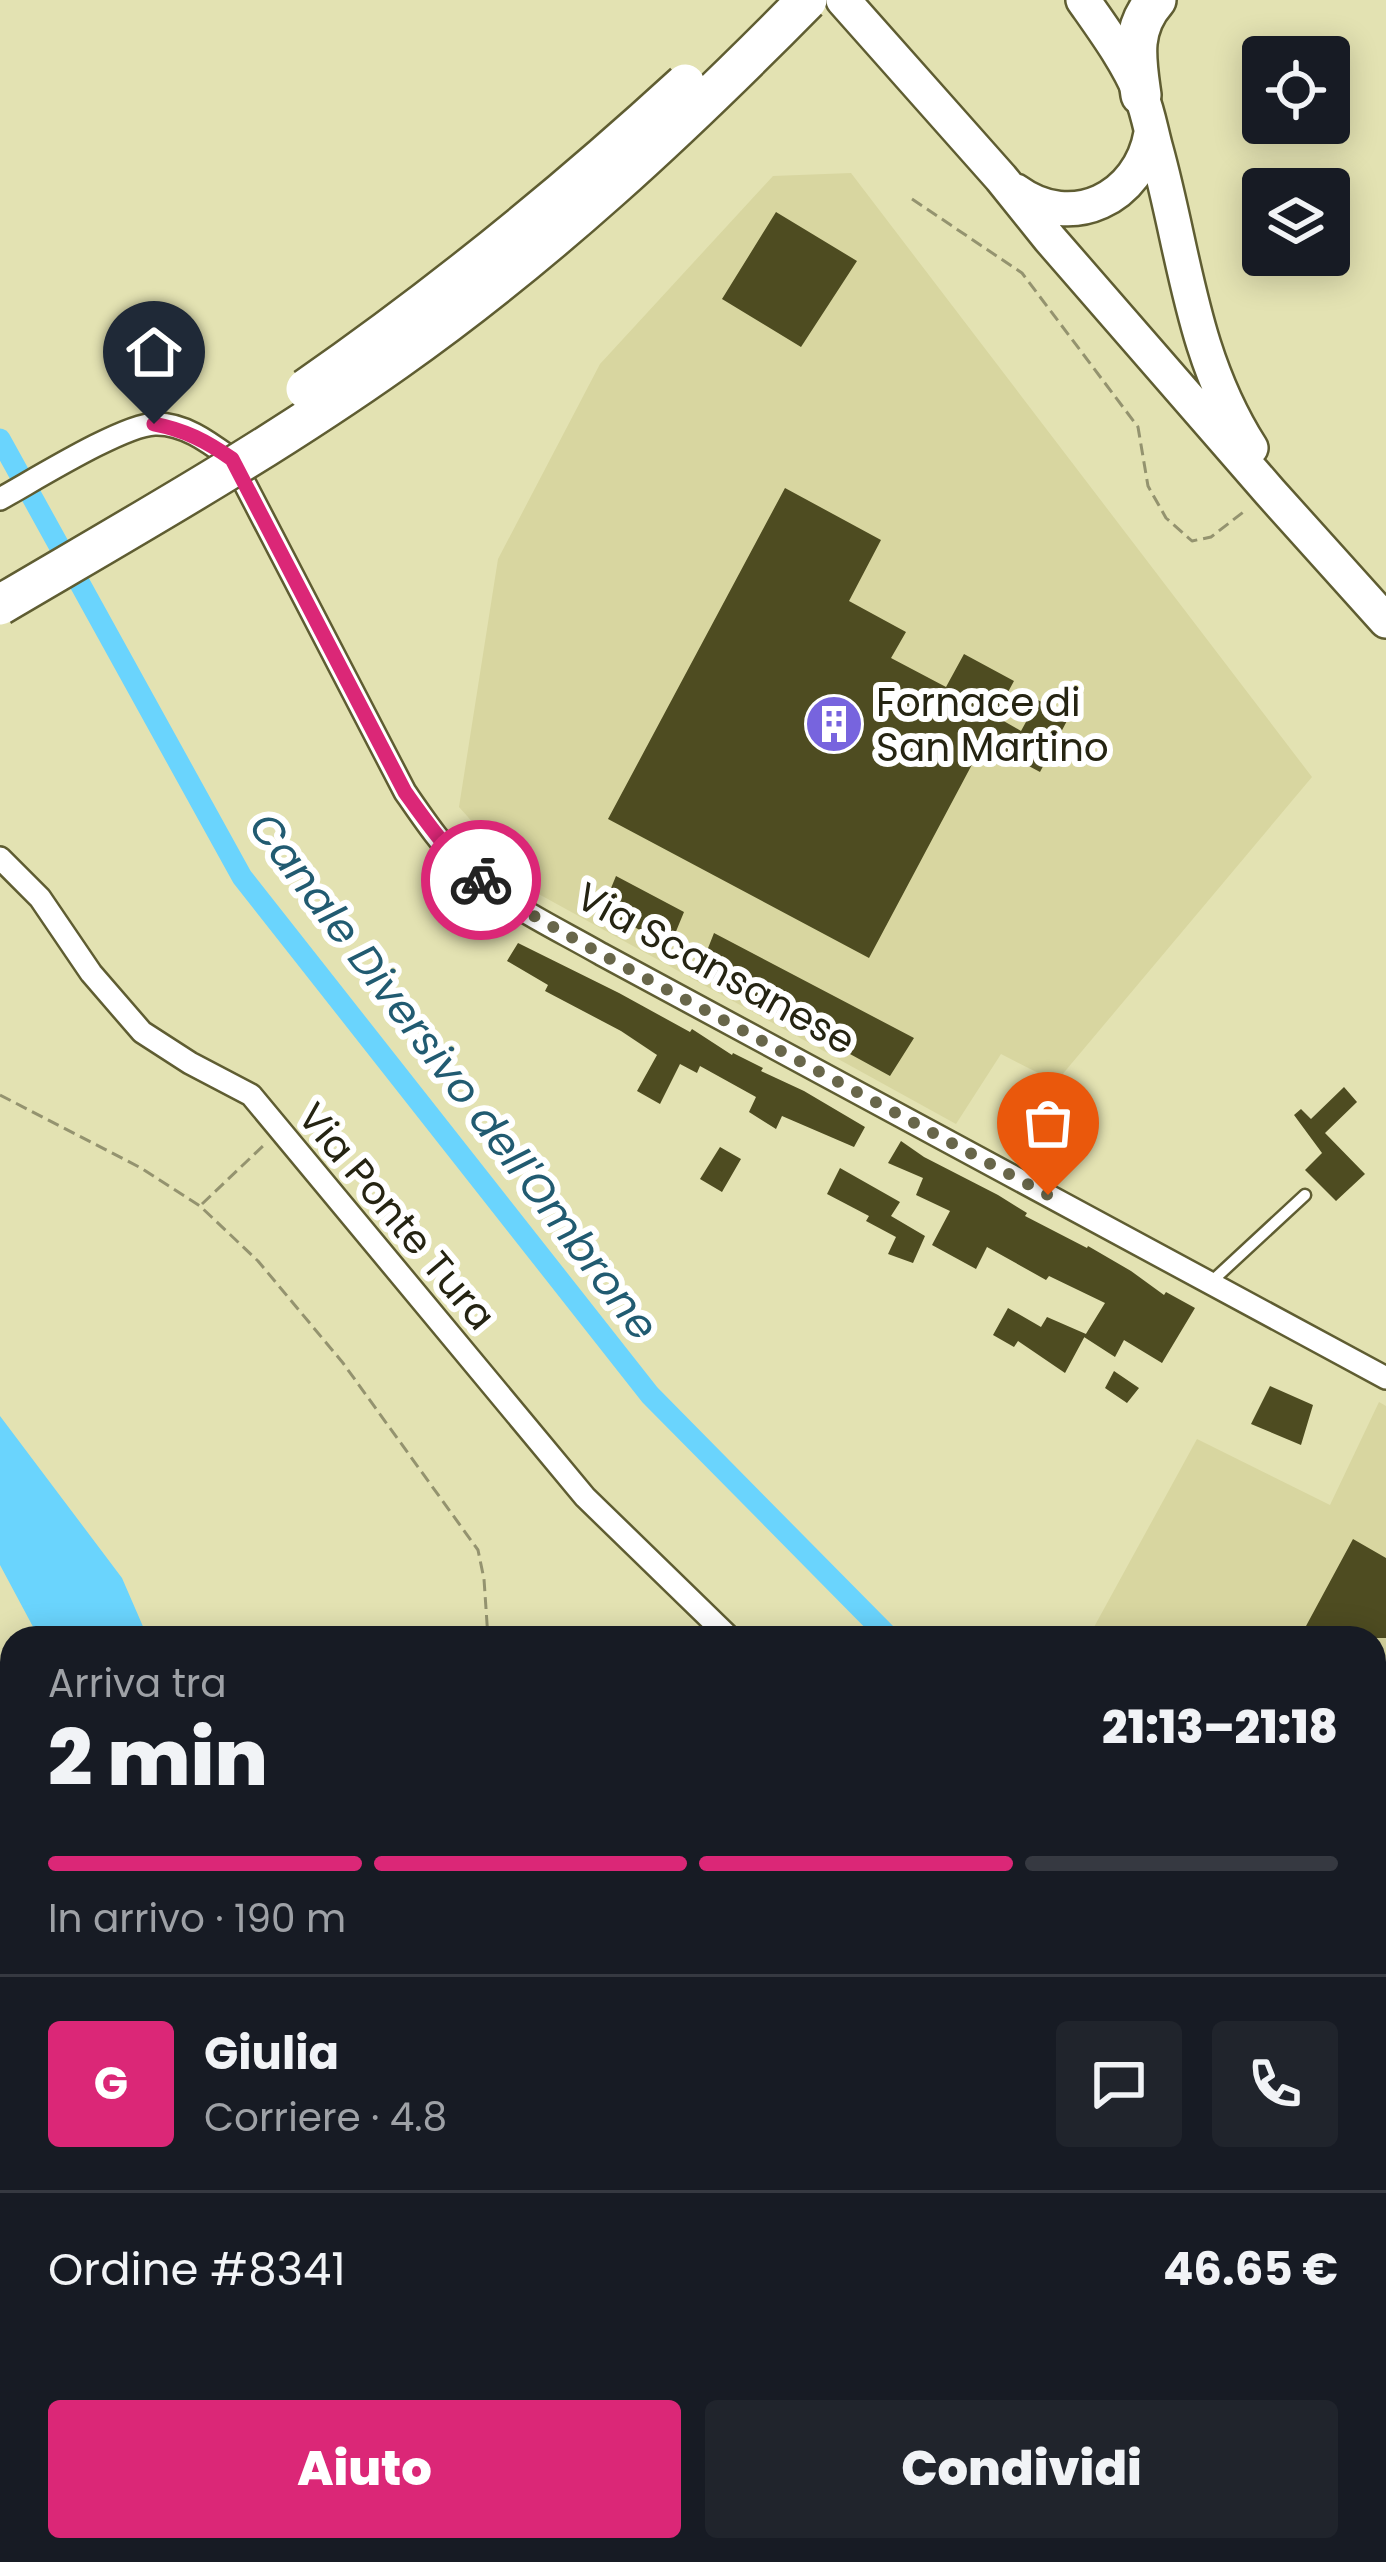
<!DOCTYPE html>
<html lang="it">
<head>
<meta charset="utf-8">
<style>
  :root { --surface:#171b24; --page:#20242c; --text:#f1f3f6; --muted:#9ea1a6; --line:#363941; --accent:#db2777 }
  body { margin:0; font-family:Poppins,sans-serif; background:var(--page); color:var(--text); height:100vh; display:flex; flex-direction:column; font-size:45px; white-space:nowrap }
  * { box-sizing:border-box; margin:0 }
  p { font-size:39px; color:var(--muted) }
  .icon { flex:none; width:66px; height:66px; fill:none; stroke:currentColor; stroke-width:2; stroke-linecap:round; stroke-linejoin:round }
  .map { position:relative; flex:1; overflow:hidden }
  .sheet { position:absolute; left:0px; top:1626px; width:1386px; height:936px; display:flex; flex-direction:column; background:var(--surface); border-radius:36px 36px 0 0; box-shadow:0 6px 30px #0003 }
  .sheet>* { flex:none }
  .tools { position:absolute; left:1242px; top:36px; display:grid; gap:24px }
  .tools a { display:grid; place-items:center; width:108px; height:108px; border-radius:12px; background:var(--surface); box-shadow:0 6px 30px #0003; font-size:60px }
  .pin { position:absolute; display:grid; place-items:center; width:102px; height:102px; color:#fff; margin:-123px -51px; border-radius:50% 50% 50% 0; rotate:-45deg; box-shadow:0 0 12px #0007 }
  .pin .icon { rotate:45deg }
  .courier { position:absolute; display:grid; place-items:center; width:120px; height:120px; margin:-60px; border:9px solid #db2777; border-radius:50%; background:#fff; color:#222; box-shadow:0 3px 15px #0007 }
  .summary em { font-style:normal; font-weight:800 }
  .summary div { display:flex; flex-direction:column-reverse }
  .summary { display:flex; align-items:center; justify-content:space-between; height:204px; padding:0 48px }
  h1 { font-size:78px; font-weight:800; line-height:90px }
  .bar { display:grid; grid-template-columns:repeat(4,1fr); gap:18px 12px; align-content:center; height:144px; padding:0 48px }
  .bar i { height:15px; border-radius:9px; background:var(--line) }
  .bar .on { background:var(--accent) }
  .bar p { grid-column:span 4 }
  .line { display:flex; align-items:center; gap:30px; padding:0 48px; border-top:3px solid var(--line) }
  .line div { flex:1 }
  .round { display:grid; place-items:center; flex:none; width:126px; height:126px; border-radius:12px; background:var(--page) }
  .cta { display:flex; gap:24px; margin-top:auto; padding:24px 48px }
  .cta a { flex:1; height:138px; border-radius:12px; background:var(--accent); color:#fff; font-size:48px; font-weight:800; line-height:138px; text-align:center }
  .cta a+a { background:var(--page); color:var(--text) }
  .map>svg:first-child { display:block }
  .built { fill:#d8d6a0 }
  .water { fill:#6ad4fd }
  .lines { fill:none; stroke-linecap:round; stroke-linejoin:round }
  .stream { stroke:#6ad4fd; stroke-width:6 }
  .canal { stroke:#6ad4fd; stroke-width:21 }
  .building { fill:#4e4c21 }
  .lane-casing { stroke:#5f5d32; stroke-width:15 }
  .street-casing { stroke:#5f5d32; stroke-width:26 }
  .primary-casing { stroke:#5f5d32; stroke-width:38 }
  .highway-casing { stroke:#5f5d32; stroke-width:44 }
  .path { stroke:#94936f; stroke-width:3; stroke-dasharray:12 6; stroke-linecap:butt }
  .lane { stroke:#fff; stroke-width:10 }
  .street { stroke:#fff; stroke-width:21 }
  .primary { stroke:#fff; stroke-width:33 }
  .highway { stroke:#fff; stroke-width:39 }
  .highway-bridge-casing { stroke:#5f5d32; stroke-width:44; stroke-linecap:butt }
  .highway-bridge { stroke:#fff; stroke-width:39 }
  .done { stroke:#68664a; stroke-width:12; stroke-dasharray:0 21.6 }
  .route { stroke:#db2777; stroke-width:15 }
  .labels { text-anchor:middle; stroke-width:12; stroke-linejoin:round; paint-order:stroke }
  .poi-label { font-size:39px; fill:#252412; stroke:#fff; text-anchor:start }
  .street-label { font-size:39px; fill:#252412; stroke:#fff }
  .water-label { font-size:42px; font-style:italic; fill:#215b71; stroke:#fff }
</style>
</head>
<body>
<div class="map">
<svg width="1386" height="2562" viewBox="0 0 1386 2562">
  <rect width="100%" height="100%" fill="#e3e2b2"/>
  <path class="built" d="M851,173L1312,777L1056,1082L1001,1054L956,1124L535,892L459,807L498,559L600,364L773,176Z
    M1379,1402L1386,1406V1928L1374,1916V1638H1088L1197,1439L1330,1505Z"/>
  <path class="water" d="M0,1416L122,1578L148,1638H39L0,1565Z
    M12,2245V2350L0,2364V2258Z"/>
  <g class="lines">
    <path class="stream" d="M0,1881L12,1886"/>
    <path class="canal" d="M0,439L242,877L650,1395L890,1638
      M1374,2128L1386,2140"/>
  </g>
  <path class="building" d="M776,212L857,261L801,347L722,299Z
    M785,488L881,540L849,601L906,632L891,658L946,687L964,654L1014,681L995,716L1021,731L1038,700L1069,717L1040,772L984,742L869,958L608,819Z
    M616,876L684,912L670,946L602,910Z
    M714,933L914,1038L890,1076L699,971Z
    M518,943L619,993L690,1032L692,1029L732,1055L733,1053L763,1068L761,1071L804,1091L865,1127L854,1147L782,1116L776,1129L749,1112L756,1097L700,1066L697,1073L680,1064L660,1104L637,1091L657,1055L621,1031L545,991L548,985L507,961Z
    M1344,1087L1357,1102L1325,1133L1365,1174L1336,1201L1305,1170L1322,1153L1294,1115L1301,1109L1311,1119Z
    M901,1141L924,1157L998,1195L1027,1213L1025,1216L1087,1248L1088,1246L1131,1271L1164,1295L1166,1292L1195,1308L1162,1363L1124,1340L1115,1357L1084,1337L1105,1303L1049,1276L1046,1280L987,1247L976,1269L932,1245L950,1211L916,1195L923,1178L888,1163Z
    M720,1147L741,1159L722,1192L700,1179Z
    M840,1168L900,1202L891,1216L925,1236L913,1263L888,1254L896,1237L866,1221L869,1216L827,1194Z
    M1008,1308L1041,1327L1047,1317L1086,1334L1065,1373L1018,1341L1014,1347L993,1335Z
    M1114,1371L1139,1388L1127,1403L1105,1388Z
    M1270,1386L1313,1405L1301,1445L1251,1424Z
    M1353,1539L1386,1558V1638H1328L1306,1626Z"/>
  <g class="lines">
    <defs>
      <path id="lane" d="M1210,1283L1305,1195"/>
      <path id="street" d="M0,499C33,481 122,425 155,424C184,423 210,443 232,459L405,792C423,818 441,845 464,867C503,904 554,927 601,954L1386,1378
        M0,858L40,898L91,973L142,1032L190,1063L251,1095L585,1497L730,1638"/>
      <path id="primary" d="M843,0L1001,178L1050,239L1270,492L1386,621
        M1083,0C1104,30 1127,61 1141,95C1148,112 1151,131 1156,149C1185,254 1191,354 1251,448
        M1016,191C1072,232 1140,198 1151,133"/>
      <path id="highway" d="M1141,95C1136,60 1130,29 1156,0"/>
    </defs>
    <use href="#lane" class="lane-casing"/>
    <use href="#street" class="street-casing"/>
    <use href="#primary" class="primary-casing"/>
    <use href="#highway" class="highway-casing"/>
    <path class="path" d="M912,199L1022,273L1138,427L1148,486L1166,518L1192,541L1211,537L1246,510
      M0,1095L141,1168L200,1206L258,1261L343,1363L478,1550L484,1579L488,1638
      M202,1204L265,1144
      M1374,2269L1386,2280
      M1374,2380L1386,2392"/>
    <use href="#lane" class="lane"/>
    <use href="#street" class="street"/>
    <use href="#primary" class="primary"/>
    <use href="#highway" class="highway"/>
    <defs>
      <path id="highway-bridge" d="M306,389C440,296 565,194 685,84
        M0,605C134,526 269,450 396,360C545,255 679,130 807,0"/>
    </defs>
    <use href="#highway-bridge" class="highway-bridge-casing"/>
    <use href="#highway-bridge" class="highway-bridge"/>
  </g>
  <g class="lines">
    <path class="done" d="M481,880L511,903L601,954L1048,1195"/>
    <path class="route" d="M154,424C185,430 206,441 232,459L405,792C428,824 450,856 481,880"/>
  </g>
  <defs>
    <symbol id="building-disc" viewBox="-11 -11 22 22"><circle r="9.5" fill="#7764de" stroke="#fff"/><path d="M-4-6H4V6H1V3H-1V6H-4ZM-2.5-4.3h1.7v1.8h-1.7ZM.8-4.3h1.7v1.8H.8ZM-2.5-1h1.7V.8h-1.7ZM.8-1h1.7V.8H.8Z" fill="#fff"/></symbol>
  </defs>
  <g fill-rule="evenodd">
    <use href="#building-disc" x="801" y="691" width="66" height="66"/>
  </g>
  <g class="labels">
    <g class="poi-label">
      <text x="876" y="716">Fornace di<tspan x="876" dy="45">San Martino</tspan></text>
    </g>
    <g class="street-label">
      <text transform="translate(716 968) rotate(29)" y="14">Via Scansanese</text>
      <text transform="translate(397 1216) rotate(50)" y="14">Via Ponte Tura</text>
    </g>
    <g class="water-label">
      <text transform="translate(454 1076) rotate(53)" y="15">Canale Diversivo dell'Ombrone</text>
    </g>
  </g>
</svg>
<div class="tools">
<a><svg class="icon" aria-label="locate" viewBox="0 0 24 24"><circle cx="12" cy="12" r="6"/><path d="M12 2v4M12 18v4M2 12h4M18 12h4"/></svg></a>
<a><svg class="icon" aria-label="layers" viewBox="0 0 24 24"><path d="M12 4l9 5-9 5-9-5zM3 14l9 5 9-5"/></svg></a>
</div>
<div class="pin" style="left:1048px;top:1195px;background:#ea580c"><svg class="icon" aria-label="bag" viewBox="0 0 24 24"><path d="M5 8h14l-1 12H6zM9 8a3 3 0 0 1 6 0"/></svg></div>
<div class="pin" style="left:154px;top:424px;background:#1f2937"><svg class="icon" aria-label="home" viewBox="0 0 24 24"><path d="M3 11l9-7 9 7M6 9v11h12V9"/></svg></div>
<div class="courier" style="left:481px;top:880px"><svg class="icon" aria-label="bike" viewBox="0 0 24 24"><circle cx="6" cy="16" r="4"/><circle cx="18" cy="16" r="4"/><path d="M6 16l4-8h5l3 8M10 8l3 8H6M13 5h3"/></svg></div>
<section class="sheet">
<div class="summary"><div><h1>2 min</h1><p>Arriva tra</p></div><em>21:13–21:18</em></div>
<div class="bar"><i class="on"></i><i class="on"></i><i class="on"></i><i></i><p>In arrivo · 190 m</p></div>
<div class="line" style="height:216px"><b class="round" style="background:var(--accent);color:#fff">G</b><div><b>Giulia</b><p>Corriere · 4.8</p></div><a class="round"><svg class="icon" aria-label="chat" viewBox="0 0 24 24"><path d="M4 5h16v11H9l-5 4z"/></svg></a><a class="round"><svg class="icon" aria-label="phone" viewBox="0 0 24 24"><path d="M5 4h4l2 5-3 2q2 4 5 5l2-3 5 2v4C11 20 4 13 5 4z"/></svg></a></div>
<div class="line" style="height:156px"><div>Ordine #8341</div><b>46.65 €</b></div>
<div class="cta"><a>Aiuto</a><a>Condividi</a></div>
</section>
</div>
</body>
</html>
